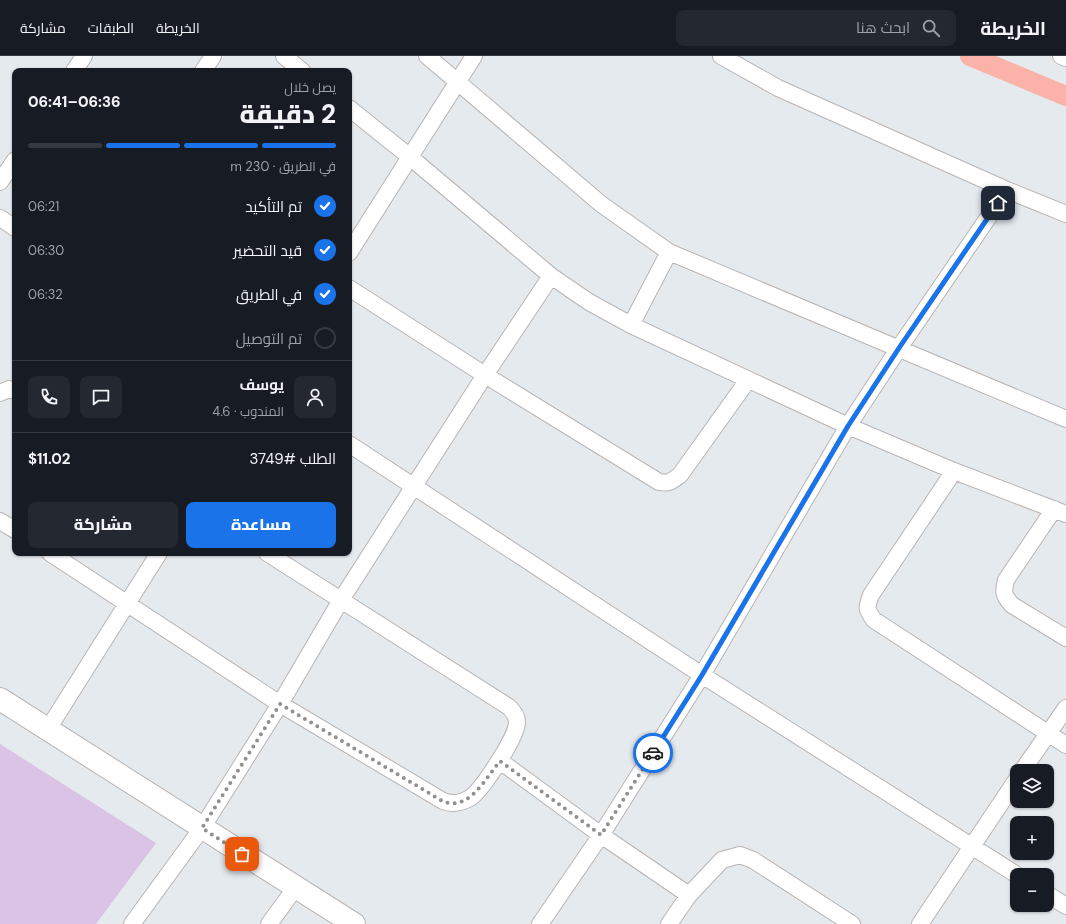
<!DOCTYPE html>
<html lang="ar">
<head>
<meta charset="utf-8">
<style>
  :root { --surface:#171b24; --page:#242831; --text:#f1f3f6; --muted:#9ea1a6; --line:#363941; --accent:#1a73e8 }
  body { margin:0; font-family:"DM Sans",Cairo,sans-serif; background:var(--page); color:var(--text); direction:rtl; height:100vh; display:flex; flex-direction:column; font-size:15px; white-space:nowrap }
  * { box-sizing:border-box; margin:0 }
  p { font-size:13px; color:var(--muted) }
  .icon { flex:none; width:22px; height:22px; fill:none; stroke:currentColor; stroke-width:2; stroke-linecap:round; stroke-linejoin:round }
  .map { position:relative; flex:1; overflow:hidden; direction:ltr }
  .panel { position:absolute; left:12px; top:12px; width:340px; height:488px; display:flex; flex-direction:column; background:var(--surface); border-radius:8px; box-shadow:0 1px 3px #0004; direction:rtl }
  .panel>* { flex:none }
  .controls { position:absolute; left:1010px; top:708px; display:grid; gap:8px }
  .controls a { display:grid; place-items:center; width:44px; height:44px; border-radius:8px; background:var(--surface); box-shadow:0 1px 3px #0004; font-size:20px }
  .pin { position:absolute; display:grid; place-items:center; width:34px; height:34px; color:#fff; margin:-17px; border-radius:8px; box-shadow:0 2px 6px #0006 }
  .courier { position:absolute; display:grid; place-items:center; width:40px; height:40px; margin:-20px; border:3px solid #1a73e8; border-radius:50%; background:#fff; color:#222; box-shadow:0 1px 5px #0007 }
  .overview em { font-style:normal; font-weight:800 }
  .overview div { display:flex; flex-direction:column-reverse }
  .overview { display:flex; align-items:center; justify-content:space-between; height:68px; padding:0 16px }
  h1 { font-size:26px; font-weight:800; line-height:30px }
  .bar { display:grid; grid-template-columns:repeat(4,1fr); gap:6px 4px; align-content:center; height:48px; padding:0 16px }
  .bar i { height:5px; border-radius:3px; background:var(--line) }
  .bar .current { background:var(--accent) }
  .bar p { grid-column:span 4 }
  .line { display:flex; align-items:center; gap:10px; padding:0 16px; border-top:1px solid var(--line) }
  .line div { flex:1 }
  .round { display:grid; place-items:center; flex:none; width:42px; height:42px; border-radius:8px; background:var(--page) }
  ol { padding:0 16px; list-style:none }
  li { display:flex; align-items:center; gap:12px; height:44px }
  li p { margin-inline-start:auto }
  li .icon { padding:4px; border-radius:50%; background:var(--accent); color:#fff; stroke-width:4 }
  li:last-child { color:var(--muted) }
  li i { width:22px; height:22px; border:2px solid var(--line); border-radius:50% }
  .cta { display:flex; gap:8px; margin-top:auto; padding:8px 16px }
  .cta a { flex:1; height:46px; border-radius:8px; background:var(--accent); color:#fff; font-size:16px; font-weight:800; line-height:46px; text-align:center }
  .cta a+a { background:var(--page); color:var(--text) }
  header { display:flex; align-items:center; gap:24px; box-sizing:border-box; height:56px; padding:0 20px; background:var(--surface); border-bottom:1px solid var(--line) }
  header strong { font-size:19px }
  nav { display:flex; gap:22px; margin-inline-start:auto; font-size:14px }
  .search { width:280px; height:36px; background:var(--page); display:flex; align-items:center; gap:10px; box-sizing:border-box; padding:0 14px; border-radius:8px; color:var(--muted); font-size:15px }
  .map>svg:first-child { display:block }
  .green { fill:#dac3e5 }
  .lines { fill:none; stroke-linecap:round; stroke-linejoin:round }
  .canal { stroke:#fbb2a8; stroke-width:20 }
  .street-casing { stroke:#b9b4b2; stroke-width:18 }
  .secondary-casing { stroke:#b9b4b1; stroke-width:24 }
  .street { stroke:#fff; stroke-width:16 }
  .secondary { stroke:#fff; stroke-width:22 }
  .done { stroke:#929090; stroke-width:4; stroke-dasharray:0 7.2 }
  .route { stroke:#1a73e8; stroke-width:5 }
</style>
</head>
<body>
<header>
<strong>الخريطة</strong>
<div class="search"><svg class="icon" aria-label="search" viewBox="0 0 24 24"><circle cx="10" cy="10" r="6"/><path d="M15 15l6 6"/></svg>ابحث هنا</div>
<nav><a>الخريطة</a><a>الطبقات</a><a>مشاركة</a></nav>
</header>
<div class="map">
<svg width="1066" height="868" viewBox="0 0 1066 868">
  <rect width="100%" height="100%" fill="#e5eaef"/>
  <path class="green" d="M0,688L156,787L96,868H0Z"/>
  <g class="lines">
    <path class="canal" d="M970,0L1066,40"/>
    <defs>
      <path id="street" d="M284,0L302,15
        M427,0L601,148L669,196L1066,363
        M721,0L778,32L1007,134L1066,158
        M1061,0L1066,2
        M74,15L84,0
        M203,15L213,0
        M349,52L410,101L551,220L589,246L631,269L848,370L954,415L1066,458
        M0,126L15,104
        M0,162L15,172
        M349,197L474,0
        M349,232L485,319L659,426C669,428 672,425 680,419L748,324
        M631,269L669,196
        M0,337L9,333L15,335
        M349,388L702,619L1017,819
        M954,415L871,539C866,552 866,553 874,564L1066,689
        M1054,453L1006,524C1003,536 1003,539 1012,549L1066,582
        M0,465L15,474
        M50,497L280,648L443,745C453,749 461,747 470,742C482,734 517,681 517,666C517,660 513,655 509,651L267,497
        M48,673L159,497
        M500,705L601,779L689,839L669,868
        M1022,715L1066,652
        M1047,838L1066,850
        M689,839L722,804L740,799L753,804L852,868
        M132,868L202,772L280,648L341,544L485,319L551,220
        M269,868L296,831
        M540,868L601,779L702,619L848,370L899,292L1007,134
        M920,868L1017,723"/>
      <path id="secondary" d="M0,643L354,868"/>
    </defs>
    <use href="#street" class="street-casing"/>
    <use href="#secondary" class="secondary-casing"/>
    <use href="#street" class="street"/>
    <use href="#secondary" class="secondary"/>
  </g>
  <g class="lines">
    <path class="done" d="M242,798L202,772L280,648L444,746C470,754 485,723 500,705L601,779L653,697"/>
    <path class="route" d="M653,697L702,619L848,370L899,292L998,147"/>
  </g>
</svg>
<div class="controls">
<a><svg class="icon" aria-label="layers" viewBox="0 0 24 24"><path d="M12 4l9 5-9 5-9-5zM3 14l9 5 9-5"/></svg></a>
<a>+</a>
<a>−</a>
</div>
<div class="pin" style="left:242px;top:798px;background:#ea580c"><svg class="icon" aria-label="bag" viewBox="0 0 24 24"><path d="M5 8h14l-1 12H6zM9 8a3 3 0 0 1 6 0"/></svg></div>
<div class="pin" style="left:998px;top:147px;background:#1f2937"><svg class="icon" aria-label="home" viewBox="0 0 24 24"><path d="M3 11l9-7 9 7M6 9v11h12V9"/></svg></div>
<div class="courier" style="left:653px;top:697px"><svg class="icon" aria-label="car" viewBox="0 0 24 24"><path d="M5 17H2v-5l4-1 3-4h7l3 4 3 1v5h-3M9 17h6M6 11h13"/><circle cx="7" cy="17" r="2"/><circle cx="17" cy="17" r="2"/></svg></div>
<section class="panel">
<div class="overview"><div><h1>2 دقيقة</h1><p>يصل خلال</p></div><em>06:36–06:41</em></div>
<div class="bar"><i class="current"></i><i class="current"></i><i class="current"></i><i></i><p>في الطريق · 230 m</p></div>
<ol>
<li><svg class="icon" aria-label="check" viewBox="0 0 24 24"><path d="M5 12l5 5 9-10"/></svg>تم التأكيد<p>06:21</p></li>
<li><svg class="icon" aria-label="check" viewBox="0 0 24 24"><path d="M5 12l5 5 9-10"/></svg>قيد التحضير<p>06:30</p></li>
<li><svg class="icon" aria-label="check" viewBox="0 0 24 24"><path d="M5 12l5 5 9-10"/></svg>في الطريق<p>06:32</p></li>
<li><i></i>تم التوصيل</li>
</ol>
<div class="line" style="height:72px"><a class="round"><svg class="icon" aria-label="person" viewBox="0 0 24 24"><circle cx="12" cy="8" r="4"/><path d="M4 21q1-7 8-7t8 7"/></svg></a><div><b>يوسف</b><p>المندوب · 4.6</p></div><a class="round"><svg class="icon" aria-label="chat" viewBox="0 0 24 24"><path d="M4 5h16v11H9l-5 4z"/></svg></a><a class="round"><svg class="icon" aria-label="phone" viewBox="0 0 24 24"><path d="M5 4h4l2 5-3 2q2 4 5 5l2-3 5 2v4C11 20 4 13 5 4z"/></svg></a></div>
<div class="line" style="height:52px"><div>الطلب #3749</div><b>$11.02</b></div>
<div class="cta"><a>مساعدة</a><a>مشاركة</a></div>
</section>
</div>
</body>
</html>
